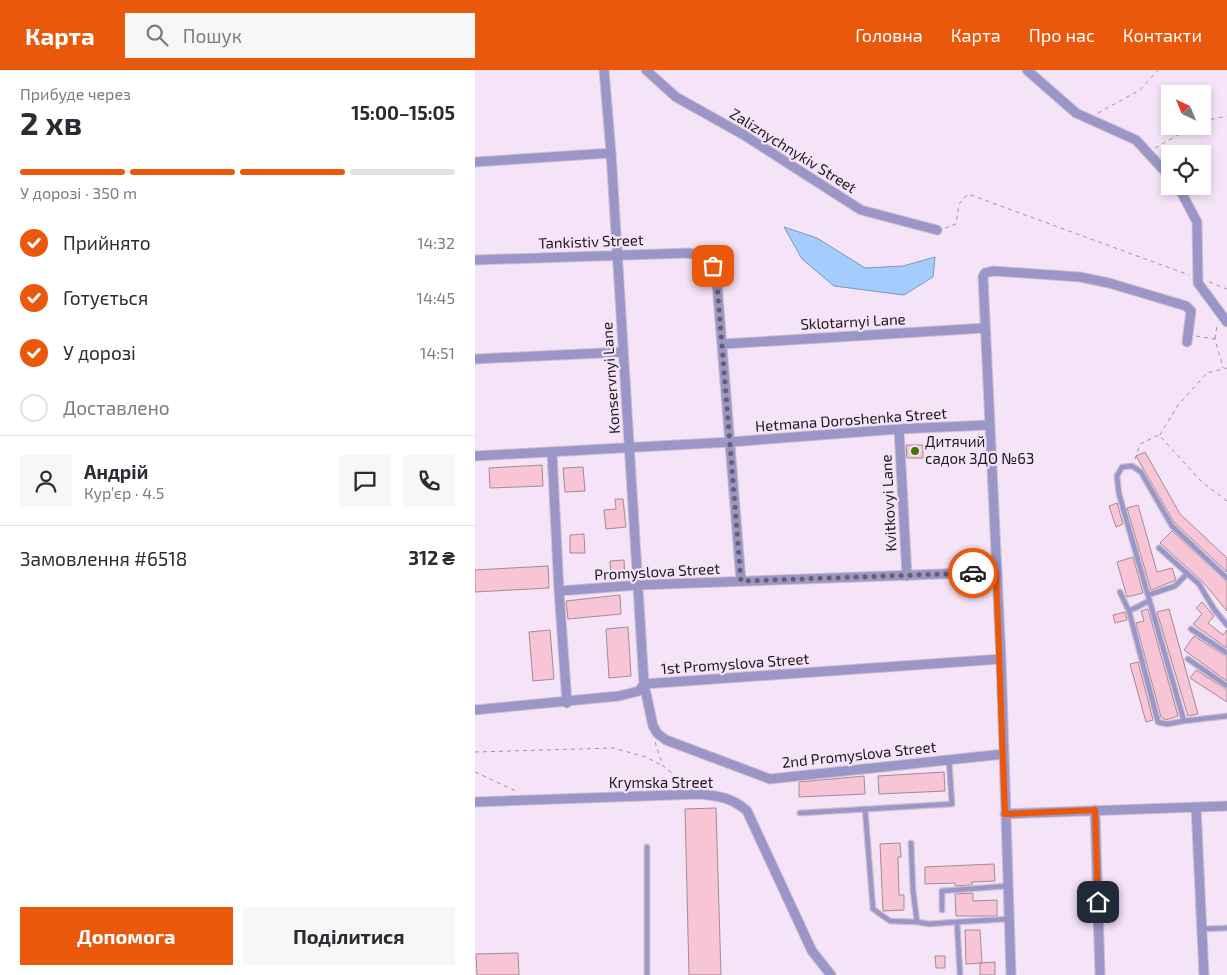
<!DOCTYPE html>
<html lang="uk">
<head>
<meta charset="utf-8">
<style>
  :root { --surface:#fff; --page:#f7f7f7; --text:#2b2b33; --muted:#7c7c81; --line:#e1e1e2; --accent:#ea580c }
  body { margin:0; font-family:"Exo 2",sans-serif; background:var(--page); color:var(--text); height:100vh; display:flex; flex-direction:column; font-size:19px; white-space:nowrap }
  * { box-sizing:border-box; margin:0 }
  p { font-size:16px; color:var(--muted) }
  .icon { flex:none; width:28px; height:28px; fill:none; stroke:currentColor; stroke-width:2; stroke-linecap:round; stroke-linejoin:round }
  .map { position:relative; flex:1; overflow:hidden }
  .panel { display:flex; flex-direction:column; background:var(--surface); width:475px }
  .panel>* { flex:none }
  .needle { width:32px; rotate:316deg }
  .buttons { position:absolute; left:686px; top:15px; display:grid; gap:10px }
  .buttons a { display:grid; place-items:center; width:50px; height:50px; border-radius:0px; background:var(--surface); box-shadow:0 2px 8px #0003; font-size:25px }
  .pin { position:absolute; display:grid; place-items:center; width:42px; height:42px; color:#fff; margin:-21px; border-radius:10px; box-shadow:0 2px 8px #0006 }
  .courier { position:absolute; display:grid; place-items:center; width:50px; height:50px; margin:-25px; border:4px solid #ea580c; border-radius:50%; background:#fff; color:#222; box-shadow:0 1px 6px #0007 }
  .headline em { font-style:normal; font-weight:700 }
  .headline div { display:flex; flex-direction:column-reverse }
  .headline { display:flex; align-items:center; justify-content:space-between; height:85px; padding:0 20px }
  h1 { font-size:32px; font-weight:700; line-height:38px }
  .bar { display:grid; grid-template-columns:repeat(4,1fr); gap:8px 5px; align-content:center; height:60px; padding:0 20px }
  .bar i { height:6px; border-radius:4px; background:var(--line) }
  .bar .current { background:var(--accent) }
  .bar p { grid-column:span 4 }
  .line { display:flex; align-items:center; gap:12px; padding:0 20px; border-top:1px solid var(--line) }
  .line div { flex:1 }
  .round { display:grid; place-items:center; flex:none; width:52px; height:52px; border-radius:0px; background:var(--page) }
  ol { padding:0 20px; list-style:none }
  li { display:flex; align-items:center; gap:15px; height:55px }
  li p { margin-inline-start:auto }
  li .icon { padding:5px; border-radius:50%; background:var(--accent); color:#fff; stroke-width:4 }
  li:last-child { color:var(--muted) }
  li i { width:28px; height:28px; border:2px solid var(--line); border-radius:50% }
  .button { display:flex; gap:10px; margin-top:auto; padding:10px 20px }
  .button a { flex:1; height:58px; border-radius:0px; background:var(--accent); color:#fff; font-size:20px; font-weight:700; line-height:58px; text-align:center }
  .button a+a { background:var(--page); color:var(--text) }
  header { display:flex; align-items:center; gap:30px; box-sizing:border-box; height:70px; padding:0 25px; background:var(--accent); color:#fff }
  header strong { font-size:24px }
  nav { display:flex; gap:28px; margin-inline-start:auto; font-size:18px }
  .search { width:350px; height:45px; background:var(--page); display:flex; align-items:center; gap:12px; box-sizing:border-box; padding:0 18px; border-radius:0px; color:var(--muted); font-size:19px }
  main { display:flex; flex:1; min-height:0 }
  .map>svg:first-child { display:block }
  .water { fill:#a4ccfd; stroke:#7c96ba }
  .building { fill:#f8c5d6; stroke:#a38b92 }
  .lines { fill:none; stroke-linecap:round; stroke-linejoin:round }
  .service-casing { stroke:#cebfd0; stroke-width:7 }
  .minor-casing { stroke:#cebfd0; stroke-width:11 }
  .path { stroke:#a094a1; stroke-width:1; stroke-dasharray:4 4; stroke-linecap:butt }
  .service { stroke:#9a96c8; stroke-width:4.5 }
  .minor { stroke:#9a96c8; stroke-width:9 }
  .done { stroke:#695f6a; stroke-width:5; stroke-dasharray:0 9 }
  .route { stroke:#ea580c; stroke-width:6 }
  .poi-dot { fill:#407707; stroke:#f5e4f7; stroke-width:2 }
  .labels { text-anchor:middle; stroke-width:4.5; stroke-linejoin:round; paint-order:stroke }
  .street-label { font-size:15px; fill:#1e181e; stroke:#f5e4f7 }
  .poi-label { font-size:15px; fill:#1e181e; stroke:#f5e4f7; text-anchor:start }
</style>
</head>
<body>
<header>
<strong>Карта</strong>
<div class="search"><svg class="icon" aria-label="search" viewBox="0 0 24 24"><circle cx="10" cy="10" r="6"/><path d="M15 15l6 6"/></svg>Пошук</div>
<nav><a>Головна</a><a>Карта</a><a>Про нас</a><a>Контакти</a></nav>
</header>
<main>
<section class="panel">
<div class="headline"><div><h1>2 хв</h1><p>Прибуде через</p></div><em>15:00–15:05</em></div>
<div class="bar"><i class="current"></i><i class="current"></i><i class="current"></i><i></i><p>У дорозі · 350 m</p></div>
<ol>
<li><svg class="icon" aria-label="check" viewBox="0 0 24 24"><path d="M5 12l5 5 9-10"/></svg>Прийнято<p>14:32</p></li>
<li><svg class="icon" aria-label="check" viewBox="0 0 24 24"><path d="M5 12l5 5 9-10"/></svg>Готується<p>14:45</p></li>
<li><svg class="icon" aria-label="check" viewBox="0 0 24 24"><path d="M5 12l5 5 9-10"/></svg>У дорозі<p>14:51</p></li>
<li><i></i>Доставлено</li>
</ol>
<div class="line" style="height:90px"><a class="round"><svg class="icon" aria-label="person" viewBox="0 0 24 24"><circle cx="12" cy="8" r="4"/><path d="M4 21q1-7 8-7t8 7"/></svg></a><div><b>Андрій</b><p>Кур’єр · 4.5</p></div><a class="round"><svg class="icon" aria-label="chat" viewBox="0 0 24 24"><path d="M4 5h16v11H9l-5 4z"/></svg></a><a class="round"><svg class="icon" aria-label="phone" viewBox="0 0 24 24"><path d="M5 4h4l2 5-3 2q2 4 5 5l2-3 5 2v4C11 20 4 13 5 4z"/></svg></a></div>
<div class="line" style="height:65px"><div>Замовлення #6518</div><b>312 ₴</b></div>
<div class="button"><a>Допомога</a><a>Поділитися</a></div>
</section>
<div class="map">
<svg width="752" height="905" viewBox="0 0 752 905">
  <rect width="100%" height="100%" fill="#f5e4f7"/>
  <path class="water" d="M309,157L342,168L390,198L428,196L460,187L458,207L429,225L359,216L327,189Z"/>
  <path class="building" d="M431,375H448V388H432Z
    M670,382L705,444L752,488V502L699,452L661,386Z
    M67,395L68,416L15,418L14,398Z
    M108,397L110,421L90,422L88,398Z
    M140,429H148L151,457L131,459L129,440L141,439Z
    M642,433L648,454L641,457L634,436Z
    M663,435L682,502L697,498L701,510L676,520L652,438Z
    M697,461L752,512V541L728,512L685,473Z
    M109,464L110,483H95V465Z
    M658,487L668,523L652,527L642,492Z
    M149,490L150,509L136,510L135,491Z
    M73,496L74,518L0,522V500Z
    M145,525L146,544L93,549L91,531Z
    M727,532L739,546L733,553L748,565L752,560V578L718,554L727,544L721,538Z
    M673,539L703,646L691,650L686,647L661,553L669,551L666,541Z
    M694,539L723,644L713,646L682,542Z
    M650,542L652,550L640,553L638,545Z
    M153,557L156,606L134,608L131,559Z
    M75,560L79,609L58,611L54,562Z
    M719,566L752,587V611L709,580Z
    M663,592L678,650L671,652L655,594Z
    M721,600L752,620V632L715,608Z
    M469,702L470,721L404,724L403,706Z
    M389,706L390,724L324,727V712Z
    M241,738L246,905H214L210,739Z
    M425,773L426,787H423L424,825H429V840L408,841L405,774Z
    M519,794L520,811L497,812V815L480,816V813L450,814V797Z
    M498,823V831L522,830V846H481L480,824Z
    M490,860H505L507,893L491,894Z
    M43,883L44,905H2L1,884Z
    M460,886H470V898H461Z
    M520,892V905H505V893Z"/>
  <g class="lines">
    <defs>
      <path id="service" d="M684,478L724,514L739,539L752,555
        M752,508L697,456L666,402L657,396L647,397L642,406L644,424L709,651L752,646
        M645,522L654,541
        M673,525L700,516L712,504
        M674,531L654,541L683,652L692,654L709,651
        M716,559L752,583
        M713,589L752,616
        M390,739L398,839L415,851L442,852
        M325,743L477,734L474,690
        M436,773L438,820L442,852L454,854L482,852
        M172,777V905
        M467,840V821L532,816
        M727,859L752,858
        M485,905L482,852L533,849"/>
      <path id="minor" d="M129,0L136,83L169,614L178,656L182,663L191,670L295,709L529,684
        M171,0L201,27L269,65L386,140L462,160
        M552,0L601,43L661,70L695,107
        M0,92L136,83
        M703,116L722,152L723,213L752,252
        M0,190L214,183C226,185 235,190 241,201L266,511
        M248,274L510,258
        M0,289L148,282
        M424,359L432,506
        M77,382L84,521L92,633
        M0,386L255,372L424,359L514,355
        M84,521L163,515L521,502
        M0,640L144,626L164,621L169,614L526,589
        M0,732L225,724C244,726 258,728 272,741L337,881L356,905
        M721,737L729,905
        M620,740L625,905
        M530,744L752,736
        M536,905L526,589L508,207L510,203L518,201L605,207L634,213L711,236L716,241L712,272"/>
    </defs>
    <use href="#service" class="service-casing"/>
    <use href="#minor" class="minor-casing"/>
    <path class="path" d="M623,43L665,20L683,0
      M728,51L752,46
      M680,78L719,56
      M470,158L481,154L484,134L493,124L714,205
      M734,212L752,219
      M721,266L740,269L748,298
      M740,269L742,255
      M685,365L703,335L732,303L752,298
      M660,389L665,374L684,365L727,412L752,431
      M180,672L188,696L214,716
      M0,682L138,678L171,687L188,696
      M0,702L43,722"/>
    <use href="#service" class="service"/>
    <use href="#minor" class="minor"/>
  </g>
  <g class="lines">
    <path class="done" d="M238,196L241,201L266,511L498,503"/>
    <path class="route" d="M498,503L521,502L530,744L620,740L623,832"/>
  </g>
  <circle class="poi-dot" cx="440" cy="381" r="5"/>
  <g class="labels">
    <g class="street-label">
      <text transform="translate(318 81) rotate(32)" y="5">Zaliznychnykiv Street</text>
      <text transform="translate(116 172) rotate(-2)" y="5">Tankistiv Street</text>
      <text transform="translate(378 252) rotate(-3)" y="5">Sklotarnyi Lane</text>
      <text transform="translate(136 308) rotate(-94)" y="5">Konservnyi Lane</text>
      <text transform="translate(376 350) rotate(-4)" y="5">Hetmana Doroshenka Street</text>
      <text transform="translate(414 433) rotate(-93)" y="5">Kvitkovyi Lane</text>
      <text transform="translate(182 502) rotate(-3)" y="5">Promyslova Street</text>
      <text transform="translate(260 594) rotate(-4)" y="5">1st Promyslova Street</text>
      <text transform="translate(384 685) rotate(-6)" y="5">2nd Promyslova Street</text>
      <text x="186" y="718">Krymska Street</text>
    </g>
    <g class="poi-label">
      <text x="450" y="377">Дитячий<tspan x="450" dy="17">садок ЗДО №63</tspan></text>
    </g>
  </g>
</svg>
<div class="buttons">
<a><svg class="needle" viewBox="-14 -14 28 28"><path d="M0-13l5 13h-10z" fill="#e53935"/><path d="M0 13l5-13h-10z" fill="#7c7c81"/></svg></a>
<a><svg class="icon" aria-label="locate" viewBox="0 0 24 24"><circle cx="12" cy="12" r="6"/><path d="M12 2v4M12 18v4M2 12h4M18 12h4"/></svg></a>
</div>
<div class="pin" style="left:238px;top:196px;background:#ea580c"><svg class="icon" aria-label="bag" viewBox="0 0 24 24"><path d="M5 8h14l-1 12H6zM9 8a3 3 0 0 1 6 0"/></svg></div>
<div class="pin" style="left:623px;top:832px;background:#1f2937"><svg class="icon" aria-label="home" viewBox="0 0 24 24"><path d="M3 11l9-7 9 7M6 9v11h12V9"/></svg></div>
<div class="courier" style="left:498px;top:503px"><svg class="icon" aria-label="car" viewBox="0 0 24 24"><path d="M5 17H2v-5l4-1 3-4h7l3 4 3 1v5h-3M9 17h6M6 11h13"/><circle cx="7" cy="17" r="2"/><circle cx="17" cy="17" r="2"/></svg></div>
</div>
</main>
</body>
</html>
